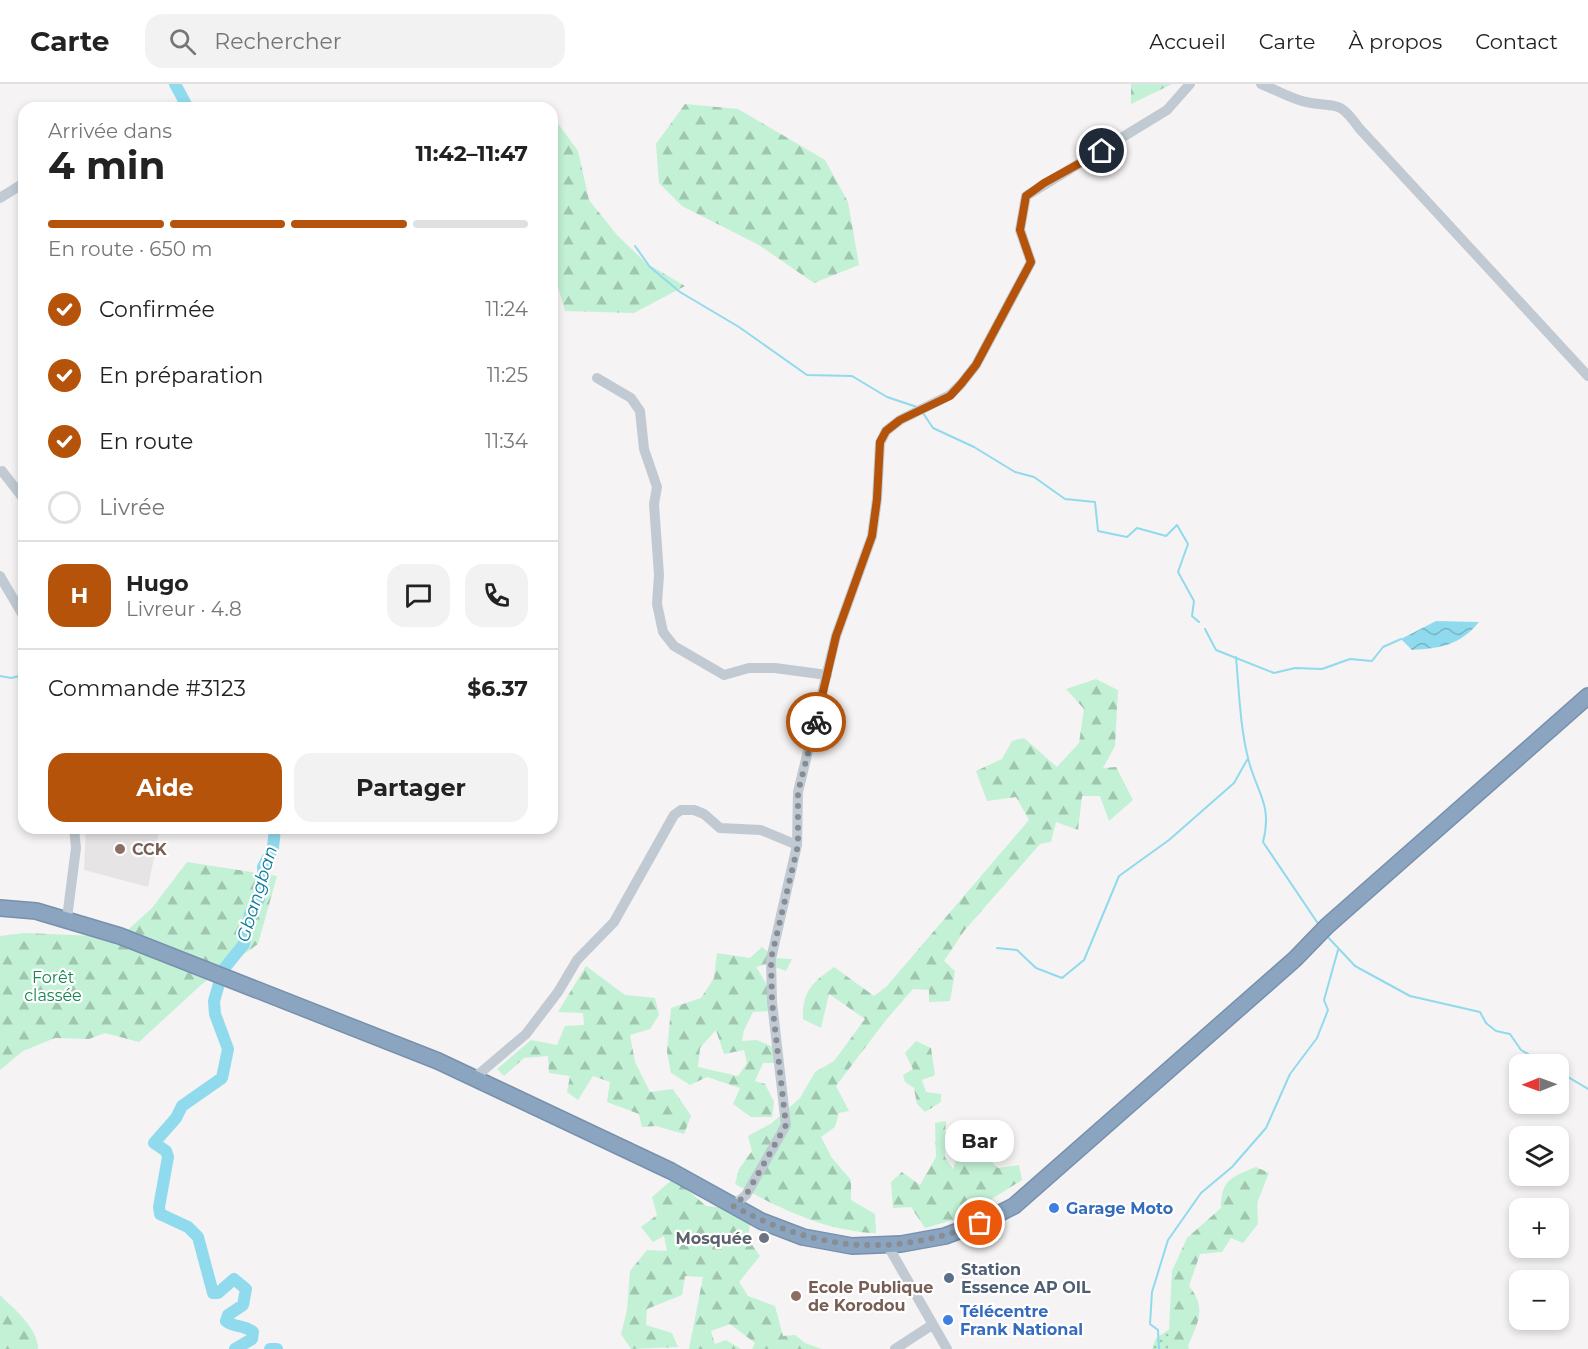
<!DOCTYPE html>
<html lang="fr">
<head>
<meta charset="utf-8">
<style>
  :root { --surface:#fff; --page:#f2f2f2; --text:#222; --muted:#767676; --line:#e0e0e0; --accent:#b45309 }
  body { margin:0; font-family:Montserrat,sans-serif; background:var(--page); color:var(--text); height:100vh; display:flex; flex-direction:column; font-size:22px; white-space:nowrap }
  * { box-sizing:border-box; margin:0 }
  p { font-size:20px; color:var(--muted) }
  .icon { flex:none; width:33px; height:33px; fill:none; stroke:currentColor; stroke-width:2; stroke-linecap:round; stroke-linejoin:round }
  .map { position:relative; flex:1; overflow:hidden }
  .panel { position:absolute; left:18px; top:18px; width:540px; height:732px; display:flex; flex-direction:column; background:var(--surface); border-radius:18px; box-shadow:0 3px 9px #0003 }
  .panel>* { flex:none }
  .needle { width:39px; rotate:269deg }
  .tools { position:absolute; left:1509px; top:970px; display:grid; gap:12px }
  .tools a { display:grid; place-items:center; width:60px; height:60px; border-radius:12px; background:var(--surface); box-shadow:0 3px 9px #0003; font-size:30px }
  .pin { position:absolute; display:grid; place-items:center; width:51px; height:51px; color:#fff; margin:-26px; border:3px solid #fff; border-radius:50%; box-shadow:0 2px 6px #0007 }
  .courier { position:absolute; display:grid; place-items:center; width:60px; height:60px; margin:-30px; border:4px solid #b45309; border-radius:50%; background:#fff; color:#222; box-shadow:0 2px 8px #0007 }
  .bubble { position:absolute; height:42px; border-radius:18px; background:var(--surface); box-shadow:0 3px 9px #0003; font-size:20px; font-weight:700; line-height:42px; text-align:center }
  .summary em { font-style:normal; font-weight:700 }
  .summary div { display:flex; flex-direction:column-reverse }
  .summary { display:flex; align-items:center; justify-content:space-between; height:102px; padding:0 30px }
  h1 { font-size:39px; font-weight:700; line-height:45px }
  .bar { display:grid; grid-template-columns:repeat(4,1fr); gap:9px 6px; align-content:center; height:72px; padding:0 30px }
  .bar i { height:8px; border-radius:4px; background:var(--line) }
  .bar .selected { background:var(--accent) }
  .bar p { grid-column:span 4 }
  .line { display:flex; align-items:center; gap:15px; padding:0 30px; border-top:2px solid var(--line) }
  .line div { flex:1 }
  .round { display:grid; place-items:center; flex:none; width:63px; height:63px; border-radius:18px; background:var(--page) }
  ol { padding:0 30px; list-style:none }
  li { display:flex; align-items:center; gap:18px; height:66px }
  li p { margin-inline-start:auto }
  li .icon { padding:6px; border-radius:50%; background:var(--accent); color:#fff; stroke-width:4 }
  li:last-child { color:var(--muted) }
  li i { width:33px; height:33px; border:3px solid var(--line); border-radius:50% }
  .button { display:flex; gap:12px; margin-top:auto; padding:12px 30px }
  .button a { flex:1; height:69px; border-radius:18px; background:var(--accent); color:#fff; font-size:24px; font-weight:700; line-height:69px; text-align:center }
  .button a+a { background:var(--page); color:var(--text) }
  header { display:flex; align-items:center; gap:36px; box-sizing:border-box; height:84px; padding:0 30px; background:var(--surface); border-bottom:2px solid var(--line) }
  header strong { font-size:28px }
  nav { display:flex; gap:33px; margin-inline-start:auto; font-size:21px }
  .search { width:420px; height:54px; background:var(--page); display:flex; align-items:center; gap:15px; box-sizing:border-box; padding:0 21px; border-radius:18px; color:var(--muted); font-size:22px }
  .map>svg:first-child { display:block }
  .education { fill:#e6e4e5 }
  .grass { fill:url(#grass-dots) }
  .forest { fill:url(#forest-firs); fill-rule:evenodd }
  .water { fill:url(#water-waves) }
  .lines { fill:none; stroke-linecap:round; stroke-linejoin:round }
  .stream { stroke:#90daee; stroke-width:2 }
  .river { stroke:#90daee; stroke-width:12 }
  .highway-casing { stroke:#7690ad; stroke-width:18 }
  .minor { stroke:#c1cad2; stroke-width:10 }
  .highway { stroke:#8ba5c1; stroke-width:15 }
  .done { stroke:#868d94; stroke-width:6; stroke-dasharray:0 10.8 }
  .route { stroke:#b45309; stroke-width:8 }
  .education-dot { fill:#8d6e63; stroke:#fff; stroke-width:2 }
  .shop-dot { fill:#3f7fe0; stroke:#fff; stroke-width:2 }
  .worship-dot { fill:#6b7280; stroke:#fff; stroke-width:2 }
  .service-dot { fill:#5c6f8a; stroke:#fff; stroke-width:2 }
  .labels { text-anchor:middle; stroke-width:4.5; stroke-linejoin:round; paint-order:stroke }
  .education-label { font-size:16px; font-weight:bold; fill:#785e54; stroke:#fff; text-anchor:start }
  .park-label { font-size:16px; fill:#17864f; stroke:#fff }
  .shop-label { font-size:16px; font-weight:bold; fill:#366cbe; stroke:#fff; text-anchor:start }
  .worship-label { font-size:16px; font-weight:bold; fill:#5b616d; stroke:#fff; text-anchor:end }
  .service-label { font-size:16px; font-weight:bold; fill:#4e5e75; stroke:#fff; text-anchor:start }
  .water-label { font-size:18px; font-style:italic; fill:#0c7c9b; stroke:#fff }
</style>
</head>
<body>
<header>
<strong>Carte</strong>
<div class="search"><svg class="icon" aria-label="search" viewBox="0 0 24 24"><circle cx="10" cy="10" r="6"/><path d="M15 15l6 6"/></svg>Rechercher</div>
<nav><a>Accueil</a><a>Carte</a><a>À propos</a><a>Contact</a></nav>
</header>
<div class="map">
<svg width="1588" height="1265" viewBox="0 0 1588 1265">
  <defs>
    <pattern id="grass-dots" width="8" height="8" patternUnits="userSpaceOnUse" patternTransform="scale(1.5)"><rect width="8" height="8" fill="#c3f1d5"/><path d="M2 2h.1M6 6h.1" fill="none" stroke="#a0c6b0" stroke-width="1.8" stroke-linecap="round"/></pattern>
    <pattern id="forest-firs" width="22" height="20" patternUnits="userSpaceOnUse" patternTransform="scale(1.5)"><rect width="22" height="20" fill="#c3f1d5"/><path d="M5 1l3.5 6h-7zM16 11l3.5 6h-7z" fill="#a0c6b0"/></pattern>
    <pattern id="water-waves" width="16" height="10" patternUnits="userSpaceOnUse" patternTransform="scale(1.5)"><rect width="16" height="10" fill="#90daee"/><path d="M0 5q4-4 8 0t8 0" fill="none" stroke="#78b4c4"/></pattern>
  </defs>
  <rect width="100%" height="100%" fill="#f5f3f3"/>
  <path class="education" d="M86,744H160L148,803L84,786Z"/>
  <path class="grass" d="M1170,1245L1168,1265H1152L1156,1254Z"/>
  <path class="forest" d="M1131,0H1172L1131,20Z
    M685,20L738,25L825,76L848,118L859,181L814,199L759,161L682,122L659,99L656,60Z
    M557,38L578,67L589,116L617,151L646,179L685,202L634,229L565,227L552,182V39Z
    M1096,595L1118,606L1115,662L1103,684L1116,683L1133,716L1109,737L1100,712H1082L1078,746L1056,738L1051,758L1040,760L964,847L944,877L955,887L950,917L929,918V906L913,905L886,936L836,1002L849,1027L839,1029L835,1043L821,1053L832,1074L851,1096V1116L875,1130L876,1149C824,1147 780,1124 735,1100L739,1085L752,1067L748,1052L772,1039L800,1014L815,988L834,977L865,935L829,910L821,944L803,935C802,907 813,898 834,883L874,912L887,902L1029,736L1016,713L987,717L976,687L1002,675L1012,657L1024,654L1057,683L1079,659L1084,625L1066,605Z
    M187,778L277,792L258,860L202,900L139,958L105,949L89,955L55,954L23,967L0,986V852L24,849L120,853L152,824Z
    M762,863L775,874L792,875L786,887L767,880L756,883C765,896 774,911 770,927L753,928L744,946L742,957L757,956L778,965L776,979H763L755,997L765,1000L774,1018L772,1033H751L733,1020L740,1004L707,993L690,1001L671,989L667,968L671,924L701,914L714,894L717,869L750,874ZM716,946L724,970L744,966L747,979L738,992L698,983L700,964Z
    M586,882L625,911L655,914L659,931L650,945L630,951L635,978L650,1008L673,1005L691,1032L684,1050L656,1042L642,1043L639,1030L607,1018L610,998L593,992L578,1016L567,1008L570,992L549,989L548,972L524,974L504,992L497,985L531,956L557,961L565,942L584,941L583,929L558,928Z
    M916,957L931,964L935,991L922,996L926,1008L941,1010V1018L925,1028L917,1020L914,1004L905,998L903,991L913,985L905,969Z
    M946,1037L945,1048L953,1051L952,1060L945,1061V1073L953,1085L959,1068C978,1064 985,1071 998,1084L1019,1081L1022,1096L963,1133L925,1144L911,1123L893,1124L891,1098L902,1088L920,1101L936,1073L935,1039Z
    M1256,1083L1269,1089L1257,1119L1258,1140L1243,1159L1231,1154L1222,1168L1200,1170L1189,1202C1207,1224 1198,1238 1188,1262L1189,1265H1168L1172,1187L1187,1154L1221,1124C1221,1095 1232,1093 1256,1083Z
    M674,1094L706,1122L728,1124L750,1140L748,1155L760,1172L739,1198L748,1212L775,1222L783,1252L795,1251L805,1259L822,1265H752L755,1259L730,1240L711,1247L715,1260L726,1256L741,1265H689L703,1193L685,1192L682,1211L647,1225L646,1241L672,1249L678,1263L631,1265L621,1250L627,1226L630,1187L647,1166L667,1167L664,1152L653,1158L641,1143L657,1131L652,1113Z
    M0,1211C14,1225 38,1244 38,1265H0Z"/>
  <path class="water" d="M1436,537L1479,538C1460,561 1442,564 1412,566L1401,555Z"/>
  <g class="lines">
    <path class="stream" d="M635,162L650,183L680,208L739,243L807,291L852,292L887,313L917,323
      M923,329L933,344L974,363L1015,388L1034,393L1065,415L1095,418L1098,447L1127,453L1137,444L1166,452L1177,441L1188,460L1178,488L1194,517L1192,532L1199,538
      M1205,545L1216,566L1274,589L1295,584L1322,585L1350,575L1372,577L1383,563L1401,555
      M1236,573C1239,606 1240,642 1248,674C1256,708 1273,720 1263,758L1319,841
      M0,592L11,594L24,591
      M1325,850L1355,882L1410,912L1480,928L1486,939L1496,947L1510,950L1521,966L1547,981
      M997,864L1017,866L1036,884L1062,894L1084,876L1119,792L1169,756L1234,699L1247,676
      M1558,987L1588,1005
      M1159,1265L1158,1246L1150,1240L1152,1208L1168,1156L1201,1109L1232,1083L1266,1044L1290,990L1317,954L1328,926L1324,916L1338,866"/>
    <path class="river" d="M175,0L188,24
      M235,1265L252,1255L253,1248C244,1240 234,1244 226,1237L228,1231L243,1221L246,1205L234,1195L218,1209H213L198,1153L188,1143L160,1130L159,1123L168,1073L166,1067L154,1059L176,1034L182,1022L222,994L228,965L215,930L214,917L223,886L244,860L250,830L259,815L263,798V783L273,764L275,744
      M270,1265H277"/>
    <defs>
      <path id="highway" d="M0,824L36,827L120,852L438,977L671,1087L761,1137L803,1153L852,1162L901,1160L945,1152L980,1139L1014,1122L1295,875L1327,842L1588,612"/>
    </defs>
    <use href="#highway" class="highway-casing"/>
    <path class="minor" d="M1261,0C1274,5 1288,13 1302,17C1334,26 1336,11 1359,44L1588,292
      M0,114L24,99
      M597,294L631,314L640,327L644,365L657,403L654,420L659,491L657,520L663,548L674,562L724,591L749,584H775L827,591
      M2,387L23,414
      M0,492L24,533
      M67,834L76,764L74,744
      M473,995L526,950L558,908L577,876L614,838L674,731L681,726H694L704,730L720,744L761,746L797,761
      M733,1122L746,1111L786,1041L772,918L771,875L797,761L798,708L836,552L872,452L877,415L880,359L886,347L900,336L950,311L961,300L976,281L1031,178L1020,146L1026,112L1167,26L1190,0
      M888,1162L947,1265
      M895,1265L932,1241"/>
    <use href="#highway" class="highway"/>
  </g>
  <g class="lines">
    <path class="done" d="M816,638L798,708V761L771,875L772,918L786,1041L746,1111L733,1122C817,1167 891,1174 980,1139"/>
    <path class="route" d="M816,638L836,552L872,452L877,415L880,358L886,347L900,336L950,312L961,300L976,281L1031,178L1020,146L1026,112L1044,99L1102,67"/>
  </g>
  <g class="education-dot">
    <circle cx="120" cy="765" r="6"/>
    <circle cx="796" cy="1212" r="6"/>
  </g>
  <g class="shop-dot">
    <circle cx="1054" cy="1124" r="6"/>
    <circle cx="948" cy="1236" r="6"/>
  </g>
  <circle class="worship-dot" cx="764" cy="1154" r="6"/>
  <circle class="service-dot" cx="949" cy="1194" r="6"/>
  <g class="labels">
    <g class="education-label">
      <text x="132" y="771">CCK</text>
      <text x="808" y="1209">Ecole Publique<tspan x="808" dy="18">de Korodou</tspan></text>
    </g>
    <g class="park-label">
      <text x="53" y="899">Forêt<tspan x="53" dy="18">classée</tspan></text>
    </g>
    <g class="shop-label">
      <text x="1066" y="1130">Garage Moto</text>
      <text x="960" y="1233">Télécentre<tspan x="960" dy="18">Frank National</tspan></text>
    </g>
    <g class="worship-label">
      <text x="752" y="1160">Mosquée</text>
    </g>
    <g class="service-label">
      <text x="961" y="1191">Station<tspan x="961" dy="18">Essence AP OIL</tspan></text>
    </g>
    <g class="water-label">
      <text transform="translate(257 810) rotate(-73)" y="6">Gbangban</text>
    </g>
  </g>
</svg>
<div class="tools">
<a><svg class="needle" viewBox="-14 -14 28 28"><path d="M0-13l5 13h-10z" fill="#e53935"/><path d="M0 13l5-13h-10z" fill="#767676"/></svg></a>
<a><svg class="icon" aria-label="layers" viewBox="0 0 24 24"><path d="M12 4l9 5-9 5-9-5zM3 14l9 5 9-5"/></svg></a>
<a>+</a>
<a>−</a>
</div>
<div class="pin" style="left:980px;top:1139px;background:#ea580c"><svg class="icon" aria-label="bag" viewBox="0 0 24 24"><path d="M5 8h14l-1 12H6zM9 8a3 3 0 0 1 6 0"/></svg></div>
<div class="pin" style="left:1102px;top:67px;background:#1f2937"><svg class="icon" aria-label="home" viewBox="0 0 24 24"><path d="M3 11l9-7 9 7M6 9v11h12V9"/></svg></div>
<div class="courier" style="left:816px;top:638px"><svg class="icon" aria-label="bike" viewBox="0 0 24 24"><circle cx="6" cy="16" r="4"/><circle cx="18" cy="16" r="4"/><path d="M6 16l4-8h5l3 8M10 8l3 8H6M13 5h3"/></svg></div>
<div class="bubble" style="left:945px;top:1036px;width:69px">Bar</div>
<section class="panel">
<div class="summary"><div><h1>4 min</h1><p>Arrivée dans</p></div><em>11:42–11:47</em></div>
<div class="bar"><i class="selected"></i><i class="selected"></i><i class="selected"></i><i></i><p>En route · 650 m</p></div>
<ol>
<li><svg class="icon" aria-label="check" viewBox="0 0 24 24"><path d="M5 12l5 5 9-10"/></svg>Confirmée<p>11:24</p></li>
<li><svg class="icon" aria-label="check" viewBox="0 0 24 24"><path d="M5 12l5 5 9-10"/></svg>En préparation<p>11:25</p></li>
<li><svg class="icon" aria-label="check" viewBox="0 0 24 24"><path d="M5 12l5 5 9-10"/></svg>En route<p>11:34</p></li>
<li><i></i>Livrée</li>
</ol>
<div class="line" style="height:108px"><b class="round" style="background:var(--accent);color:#fff">H</b><div><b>Hugo</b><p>Livreur · 4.8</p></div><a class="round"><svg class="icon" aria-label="chat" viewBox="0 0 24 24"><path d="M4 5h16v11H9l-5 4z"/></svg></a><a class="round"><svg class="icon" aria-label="phone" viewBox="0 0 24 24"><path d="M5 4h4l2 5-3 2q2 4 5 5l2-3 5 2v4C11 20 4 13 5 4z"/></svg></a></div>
<div class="line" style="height:78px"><div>Commande #3123</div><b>$6.37</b></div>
<div class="button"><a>Aide</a><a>Partager</a></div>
</section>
</div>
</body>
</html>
